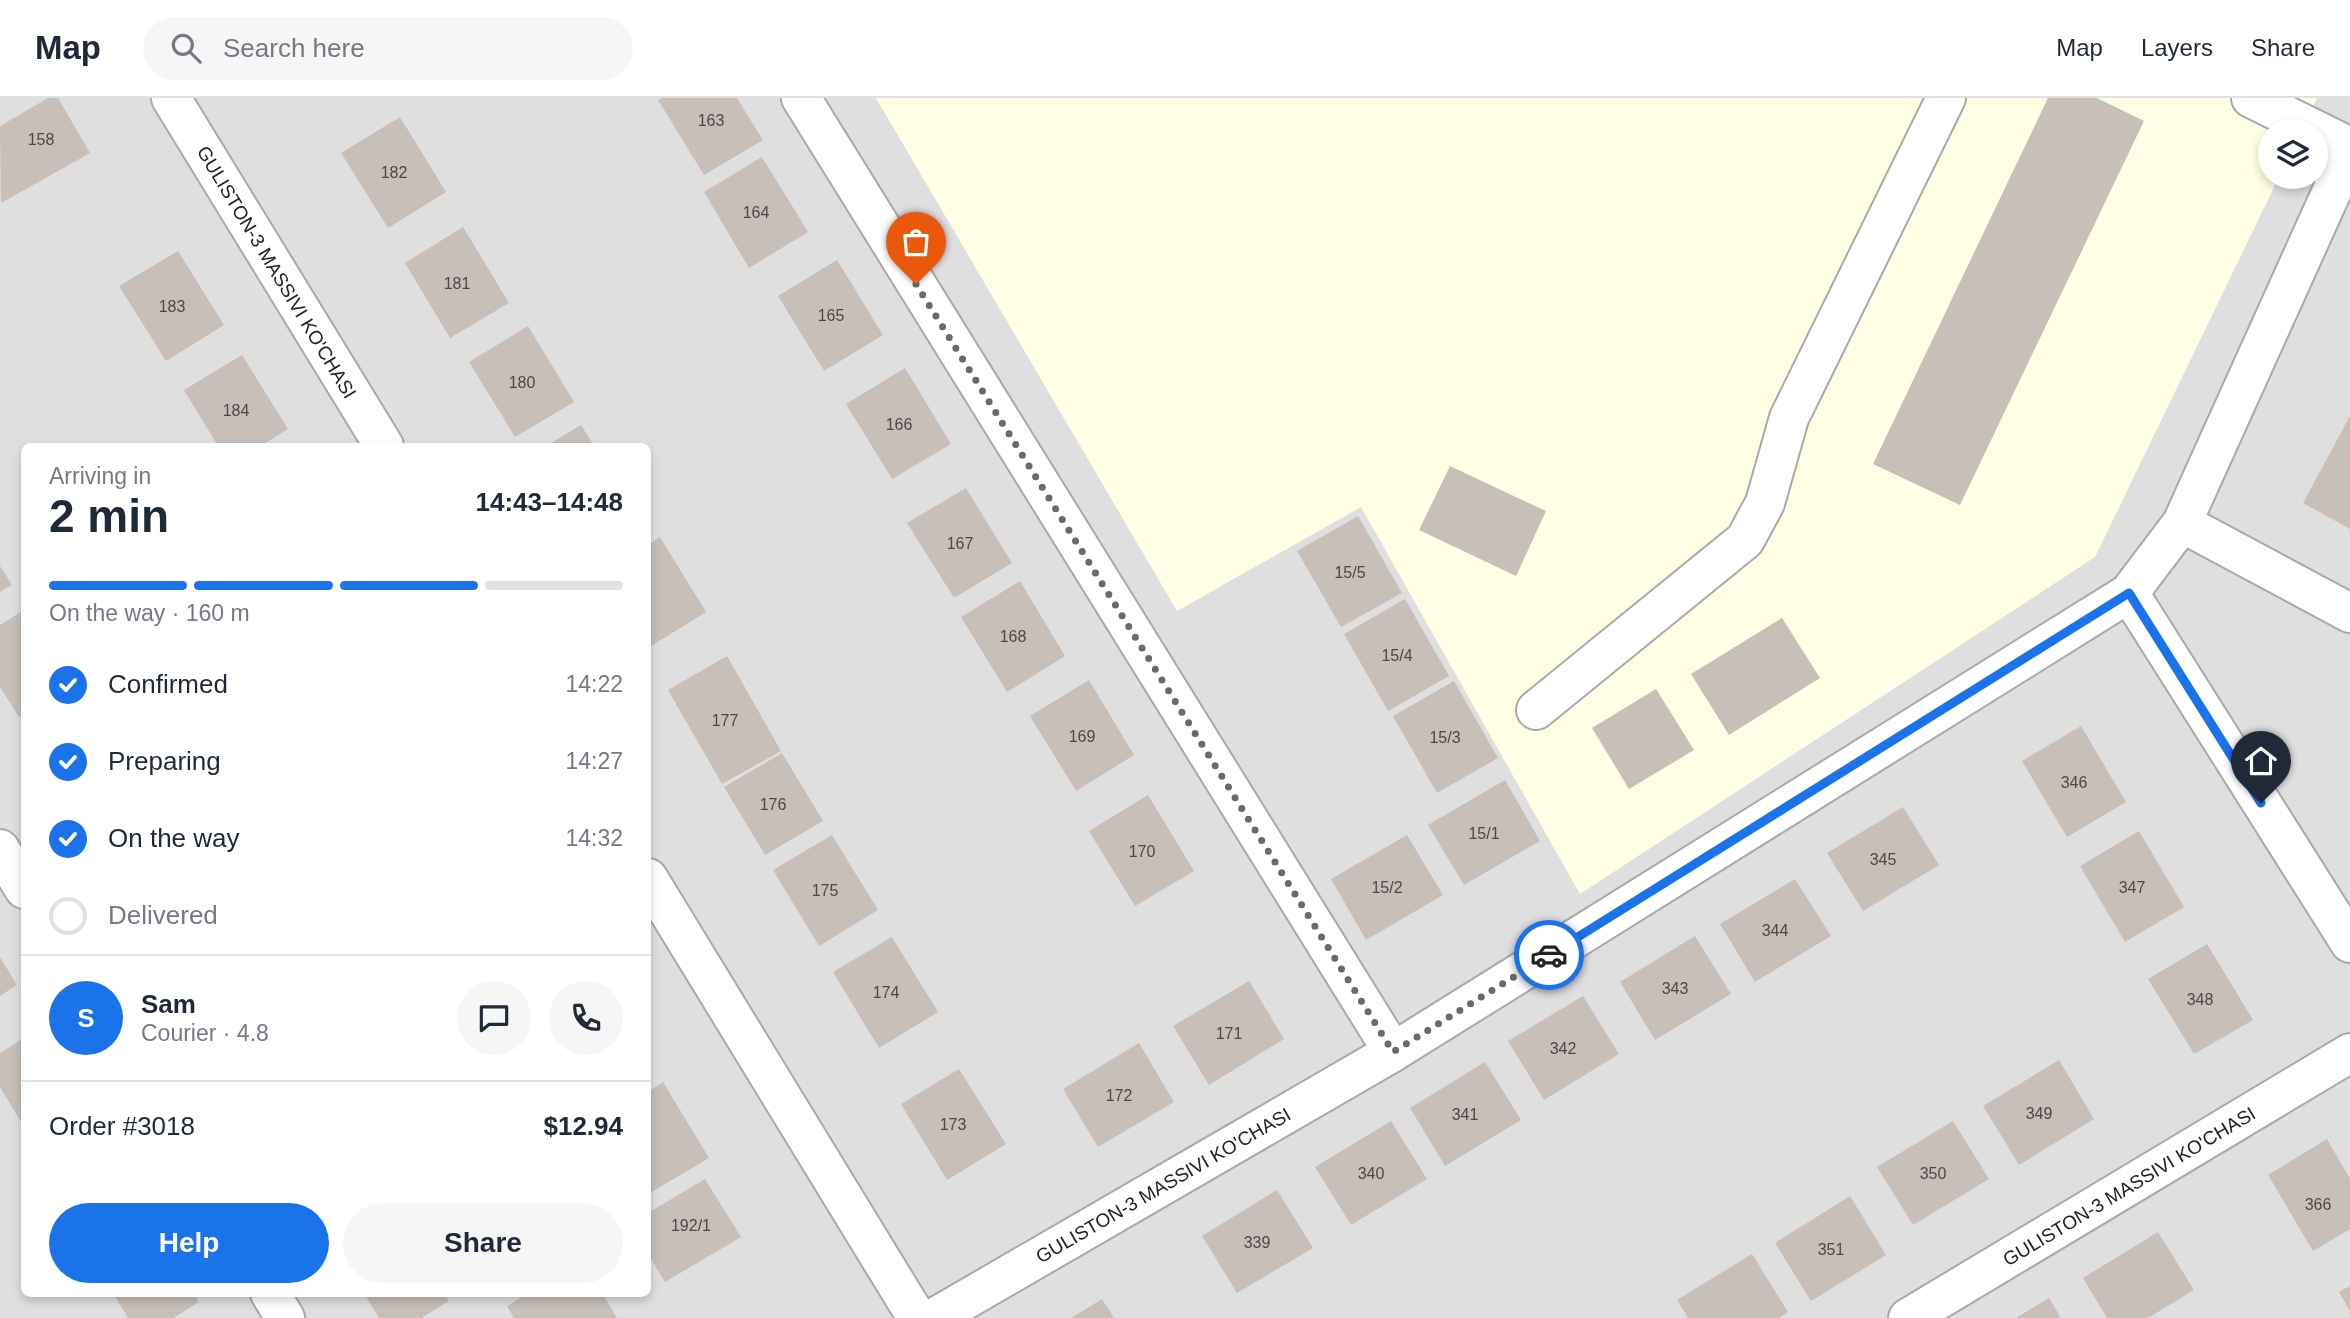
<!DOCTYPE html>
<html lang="en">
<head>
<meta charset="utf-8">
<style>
  :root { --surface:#fff; --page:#f6f6f7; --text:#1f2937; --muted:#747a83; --line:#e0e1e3; --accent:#1a73e8 }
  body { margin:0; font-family:Helvetica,sans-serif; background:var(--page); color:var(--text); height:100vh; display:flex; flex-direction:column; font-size:26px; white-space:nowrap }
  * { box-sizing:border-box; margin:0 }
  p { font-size:23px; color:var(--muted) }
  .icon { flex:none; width:38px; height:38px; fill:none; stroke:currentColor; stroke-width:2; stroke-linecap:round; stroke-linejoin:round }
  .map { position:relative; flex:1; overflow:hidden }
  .drawer { position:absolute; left:21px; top:345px; width:630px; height:854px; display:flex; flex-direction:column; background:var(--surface); border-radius:10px; box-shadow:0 4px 10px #0003 }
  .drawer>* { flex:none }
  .tools { position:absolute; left:2258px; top:21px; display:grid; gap:14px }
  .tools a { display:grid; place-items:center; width:70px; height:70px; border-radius:50%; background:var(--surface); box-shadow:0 4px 10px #0003; font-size:35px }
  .pin { position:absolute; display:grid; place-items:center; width:60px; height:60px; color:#fff; margin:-72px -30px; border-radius:50% 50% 50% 0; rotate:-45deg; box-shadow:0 0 7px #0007 }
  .pin .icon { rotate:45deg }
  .courier { position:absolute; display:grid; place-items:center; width:70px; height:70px; margin:-35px; border:5px solid #1a73e8; border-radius:50%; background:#fff; color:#222; box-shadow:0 2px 9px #0007 }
  .head em { font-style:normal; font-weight:700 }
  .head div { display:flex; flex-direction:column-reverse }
  .head { display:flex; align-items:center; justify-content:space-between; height:119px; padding:0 28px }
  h1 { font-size:46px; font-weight:700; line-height:52px }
  .bar { display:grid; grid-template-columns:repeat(4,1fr); gap:10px 7px; align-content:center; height:84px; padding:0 28px }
  .bar i { height:9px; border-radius:5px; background:var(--line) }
  .bar .selected { background:var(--accent) }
  .bar p { grid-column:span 4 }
  .line { display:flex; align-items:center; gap:18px; padding:0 28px; border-top:2px solid var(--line) }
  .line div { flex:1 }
  .round { display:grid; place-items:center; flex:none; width:74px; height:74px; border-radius:37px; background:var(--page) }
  ol { padding:0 28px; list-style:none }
  li { display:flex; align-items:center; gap:21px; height:77px }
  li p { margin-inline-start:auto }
  li .icon { padding:7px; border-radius:50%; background:var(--accent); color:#fff; stroke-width:4 }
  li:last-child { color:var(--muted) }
  li i { width:38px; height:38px; border:4px solid var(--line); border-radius:50% }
  .action { display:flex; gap:14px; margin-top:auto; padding:14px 28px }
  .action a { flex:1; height:80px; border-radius:42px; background:var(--accent); color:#fff; font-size:28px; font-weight:700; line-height:80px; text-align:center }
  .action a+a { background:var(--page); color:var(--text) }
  header { display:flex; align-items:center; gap:42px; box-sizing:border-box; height:98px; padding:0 35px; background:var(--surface); border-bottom:2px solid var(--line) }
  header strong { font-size:33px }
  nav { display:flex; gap:38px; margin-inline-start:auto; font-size:24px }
  .search { width:490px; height:63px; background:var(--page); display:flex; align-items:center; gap:18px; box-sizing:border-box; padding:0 24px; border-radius:38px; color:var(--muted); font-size:26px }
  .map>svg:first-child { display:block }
  .residential { fill:#e0dfdf; fill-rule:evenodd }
  .education { fill:#ffffe5 }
  .building { fill:#c7bfb8 }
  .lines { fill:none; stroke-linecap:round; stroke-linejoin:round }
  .minor-casing { stroke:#a9a9a9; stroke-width:42 }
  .minor { stroke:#fff; stroke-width:38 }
  .done { stroke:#6b6a68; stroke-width:7; stroke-dasharray:0 12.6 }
  .route { stroke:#1a73e8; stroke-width:9 }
  .labels { text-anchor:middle; stroke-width:5; stroke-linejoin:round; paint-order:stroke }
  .number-label { font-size:16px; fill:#4b4948 }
  .street-label { font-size:19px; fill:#222; stroke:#fff }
</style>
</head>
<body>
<header>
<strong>Map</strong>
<div class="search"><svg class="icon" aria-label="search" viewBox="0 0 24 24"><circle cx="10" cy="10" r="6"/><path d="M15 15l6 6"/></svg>Search here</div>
<nav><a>Map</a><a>Layers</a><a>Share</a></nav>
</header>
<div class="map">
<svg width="2350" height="1220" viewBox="0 0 2350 1220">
  <rect width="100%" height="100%" fill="#f2efe9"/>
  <path class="residential" d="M0,0H2350V1220H0ZM2270,33H2315V79H2270ZM24,348H648V1195H24Z"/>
  <path class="education" d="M876,0H2317L2301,33H2270V79H2279L2095,459L1580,796L1361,409L1177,513Z"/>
  <path class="building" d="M48,0H58L90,55L1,105L0,28Z
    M662,0H737L763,42L704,77L658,2Z
    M2048,0H2097L2144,23L1960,407L1873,366Z
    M400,19L446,94L388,130L341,55Z
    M762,59L808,134L749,170L704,94Z
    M463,129L509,205L450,240L405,165Z
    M178,153L224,227L166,263L119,188Z
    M837,162L883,237L824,273L778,198Z
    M528,228L574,304L515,339L469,264Z
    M242,257L288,331L261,348H218L184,292Z
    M905,270L951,346L892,381L846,306Z
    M2350,318V431L2303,405Z
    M581,327L594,348H546Z
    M1450,368L1546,413L1516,478L1419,432Z
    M966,390L1012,465L954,500L907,425Z
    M1358,418L1402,495L1341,529L1297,453Z
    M660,439L706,514L648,550V447Z
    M0,468L12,487L0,494Z
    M1020,483L1065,558L1007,594L961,519Z
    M1405,501L1449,578L1388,613L1344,536Z
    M24,512V616L19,619L0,589V527Z
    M1782,520L1820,580L1729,637L1691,576Z
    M727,558L781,653L722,686L668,592Z
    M1089,582L1134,657L1076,693L1030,618Z
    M1454,583L1498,660L1437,695L1393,618Z
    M1656,591L1694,652L1629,691L1592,630Z
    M2081,628L2126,704L2067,739L2022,663Z
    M782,655L823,723L765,757L724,689Z
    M1505,682L1540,743L1464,787L1428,727Z
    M1148,697L1194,773L1135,808L1089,733Z
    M1903,709L1939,767L1863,813L1827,755Z
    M2139,733L2184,809L2125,844L2080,768Z
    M832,737L878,812L819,848L773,772Z
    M1407,737L1443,797L1366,842L1331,781Z
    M1795,781L1831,838L1755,884L1720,826Z
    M1695,838L1731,896L1655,942L1620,884Z
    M892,839L938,914L879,950L833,874Z
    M2207,846L2253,922L2194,956L2148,881Z
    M0,859L17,887L0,898Z
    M1249,883L1284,941L1209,987L1173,928Z
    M1583,898L1619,956L1544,1002L1508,943Z
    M24,940V1029L0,989V955Z
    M1139,945L1174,1004L1098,1049L1063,991Z
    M2059,962L2094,1021L2019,1067L1983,1008Z
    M1485,964L1521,1022L1445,1068L1410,1010Z
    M959,971L1006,1046L947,1082L901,1006Z
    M663,984L709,1060L650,1095L648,1091V994Z
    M1391,1023L1427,1081L1351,1127L1315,1069Z
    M1953,1023L1989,1081L1913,1127L1877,1069Z
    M2327,1041L2350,1081V1131L2313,1153L2268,1077Z
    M705,1081L741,1139L665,1184L648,1156V1115Z
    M1277,1092L1313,1150L1237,1195L1202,1138Z
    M1850,1098L1886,1157L1811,1203L1775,1145Z
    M2158,1134L2194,1192L2148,1220H2107L2083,1180Z
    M1752,1156L1788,1214L1779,1220H1688L1677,1202Z
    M2350,1188V1213L2339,1194Z
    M113,1195H194L199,1204L173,1220H128Z
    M364,1195H444L449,1203L421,1220H379Z
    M528,1195H602L617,1220H514L507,1208Z
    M2049,1200L2061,1220H2016Z
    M1102,1201L1114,1220H1071Z"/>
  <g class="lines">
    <defs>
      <path id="minor" d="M171,0L384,348
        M801,0L1393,954
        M2251,0L2350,49
        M2182,425L2350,515
        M2129,495L2350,845
        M1536,612L1745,442L1765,405L1789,320L1946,0
        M0,751L24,791
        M648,780L917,1220
        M270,1195L285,1220
        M934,1220L1393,954L2129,495L2182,425L2350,53
        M1908,1220L2350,955"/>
    </defs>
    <use href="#minor" class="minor-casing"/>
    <use href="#minor" class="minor"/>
  </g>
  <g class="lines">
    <path class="done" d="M916,186L1393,954L1549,857"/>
    <path class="route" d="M1549,857L2129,495L2261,705"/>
  </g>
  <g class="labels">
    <g class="number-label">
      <text x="711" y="28">163</text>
      <text x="41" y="47">158</text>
      <text x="394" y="80">182</text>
      <text x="756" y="120">164</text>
      <text x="457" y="191">181</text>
      <text x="172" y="214">183</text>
      <text x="831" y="223">165</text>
      <text x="522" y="290">180</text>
      <text x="236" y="318">184</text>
      <text x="899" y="332">166</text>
      <text x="960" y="451">167</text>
      <text x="1350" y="480">15/5</text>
      <text x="1013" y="544">168</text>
      <text x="1397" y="563">15/4</text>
      <text x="725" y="628">177</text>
      <text x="1082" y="644">169</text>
      <text x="1445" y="645">15/3</text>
      <text x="2074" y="690">346</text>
      <text x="773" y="712">176</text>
      <text x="1484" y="741">15/1</text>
      <text x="1142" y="759">170</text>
      <text x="1883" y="767">345</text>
      <text x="1387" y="795">15/2</text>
      <text x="2132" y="795">347</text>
      <text x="825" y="798">175</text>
      <text x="1775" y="838">344</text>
      <text x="1675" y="896">343</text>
      <text x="886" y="900">174</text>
      <text x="2200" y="907">348</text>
      <text x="1229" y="941">171</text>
      <text x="1563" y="956">342</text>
      <text x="1119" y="1003">172</text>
      <text x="2039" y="1021">349</text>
      <text x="1465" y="1022">341</text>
      <text x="953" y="1032">173</text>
      <text x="1371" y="1081">340</text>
      <text x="1933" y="1081">350</text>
      <text x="2318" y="1112">366</text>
      <text x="691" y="1133">192/1</text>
      <text x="1257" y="1150">339</text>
      <text x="1831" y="1157">351</text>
    </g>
    <g class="street-label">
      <text transform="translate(277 174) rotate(59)" y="7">GULISTON-3 MASSIVI KO'CHASI</text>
      <text transform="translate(1163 1087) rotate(-30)" y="7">GULISTON-3 MASSIVI KO'CHASI</text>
      <text transform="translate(2129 1088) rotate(-31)" y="7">GULISTON-3 MASSIVI KO'CHASI</text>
    </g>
  </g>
</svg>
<div class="tools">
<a><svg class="icon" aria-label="layers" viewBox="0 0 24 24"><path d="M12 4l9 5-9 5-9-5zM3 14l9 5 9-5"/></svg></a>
</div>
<div class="pin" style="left:916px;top:186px;background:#ea580c"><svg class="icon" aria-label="bag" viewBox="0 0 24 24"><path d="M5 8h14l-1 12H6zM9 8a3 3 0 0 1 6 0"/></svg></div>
<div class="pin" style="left:2261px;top:705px;background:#1f2937"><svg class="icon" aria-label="home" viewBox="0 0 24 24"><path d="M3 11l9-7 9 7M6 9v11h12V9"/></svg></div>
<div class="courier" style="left:1549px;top:857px"><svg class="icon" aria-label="car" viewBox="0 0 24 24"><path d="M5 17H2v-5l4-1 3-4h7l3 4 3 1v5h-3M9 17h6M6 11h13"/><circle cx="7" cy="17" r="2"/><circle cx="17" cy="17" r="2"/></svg></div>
<section class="drawer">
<div class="head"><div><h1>2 min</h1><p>Arriving in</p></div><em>14:43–14:48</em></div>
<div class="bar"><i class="selected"></i><i class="selected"></i><i class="selected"></i><i></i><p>On the way · 160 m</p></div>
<ol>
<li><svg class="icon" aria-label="check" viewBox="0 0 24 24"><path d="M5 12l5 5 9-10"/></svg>Confirmed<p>14:22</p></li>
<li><svg class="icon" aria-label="check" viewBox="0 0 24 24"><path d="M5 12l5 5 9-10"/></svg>Preparing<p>14:27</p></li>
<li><svg class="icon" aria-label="check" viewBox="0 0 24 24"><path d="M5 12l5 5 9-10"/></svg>On the way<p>14:32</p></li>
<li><i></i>Delivered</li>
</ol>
<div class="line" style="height:126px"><b class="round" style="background:var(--accent);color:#fff">S</b><div><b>Sam</b><p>Courier · 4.8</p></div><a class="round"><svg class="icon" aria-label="chat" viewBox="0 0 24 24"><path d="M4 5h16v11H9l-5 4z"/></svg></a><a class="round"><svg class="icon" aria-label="phone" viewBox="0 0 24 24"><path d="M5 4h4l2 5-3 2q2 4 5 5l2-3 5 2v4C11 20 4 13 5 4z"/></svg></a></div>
<div class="line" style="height:91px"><div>Order #3018</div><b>$12.94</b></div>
<div class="action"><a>Help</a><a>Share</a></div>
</section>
</div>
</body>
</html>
